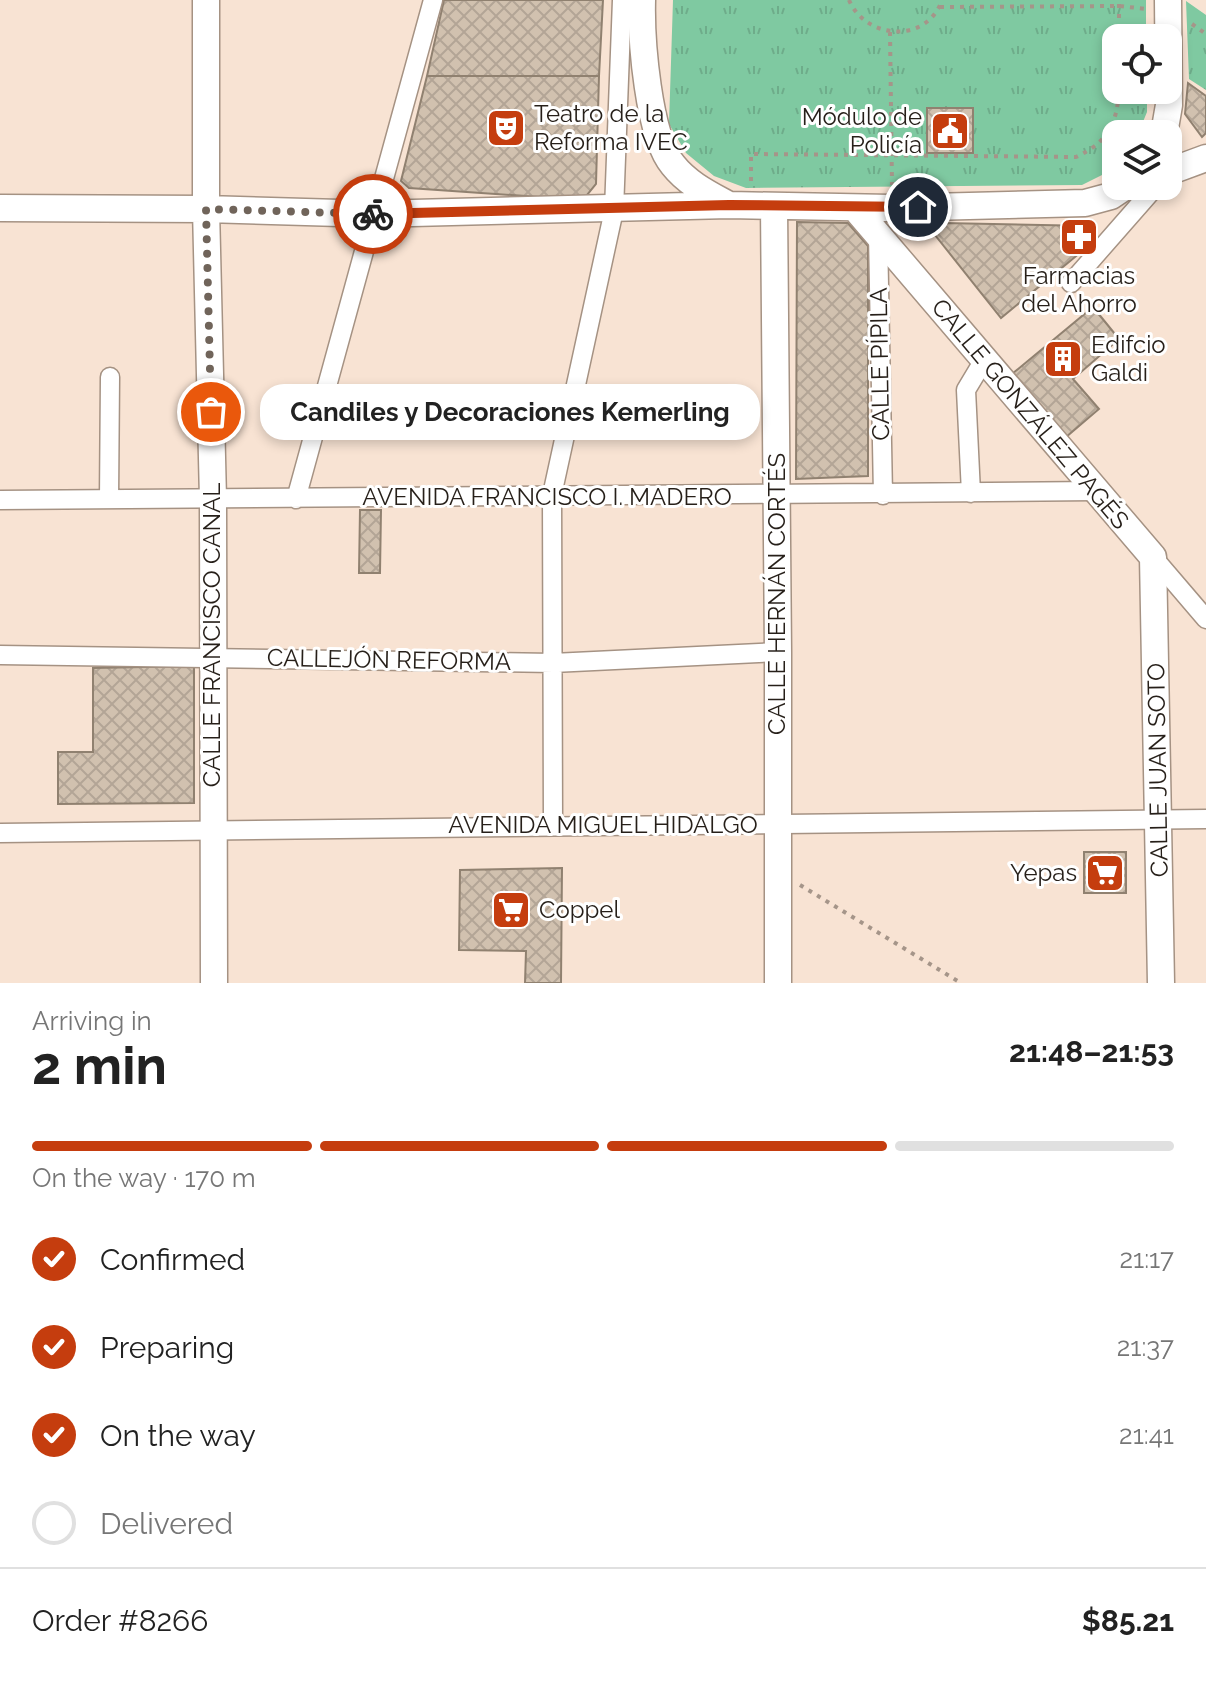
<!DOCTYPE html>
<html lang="en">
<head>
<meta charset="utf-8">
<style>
  :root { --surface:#fff; --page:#f6f6f6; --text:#222; --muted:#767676; --line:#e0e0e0; --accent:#c53d0e }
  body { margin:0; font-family:Raleway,sans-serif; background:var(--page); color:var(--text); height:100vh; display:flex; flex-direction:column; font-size:30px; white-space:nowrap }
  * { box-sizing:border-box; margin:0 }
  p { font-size:26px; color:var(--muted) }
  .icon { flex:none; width:44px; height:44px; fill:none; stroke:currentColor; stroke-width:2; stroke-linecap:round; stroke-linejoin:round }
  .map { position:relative; height:983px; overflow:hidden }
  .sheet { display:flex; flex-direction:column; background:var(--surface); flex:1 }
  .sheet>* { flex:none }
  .buttons { position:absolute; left:1102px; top:24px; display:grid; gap:16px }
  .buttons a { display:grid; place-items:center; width:80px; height:80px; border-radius:16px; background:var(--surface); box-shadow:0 4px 12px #0003; font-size:40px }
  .pin { position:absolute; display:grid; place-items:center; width:68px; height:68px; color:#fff; margin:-34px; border:4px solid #fff; border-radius:50%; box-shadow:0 2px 8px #0007 }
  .courier { position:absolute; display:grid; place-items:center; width:80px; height:80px; margin:-40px; border:6px solid #c53d0e; border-radius:50%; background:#fff; color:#222; box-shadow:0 2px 10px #0007 }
  .bubble { position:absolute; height:56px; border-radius:24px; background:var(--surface); box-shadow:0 4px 12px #0003; font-size:26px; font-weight:700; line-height:56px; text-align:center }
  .headline em { font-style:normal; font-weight:700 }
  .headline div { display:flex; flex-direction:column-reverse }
  .headline { display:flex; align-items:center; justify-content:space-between; height:136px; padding:0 32px }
  h1 { font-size:52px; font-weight:700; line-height:60px }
  .bar { display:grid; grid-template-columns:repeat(4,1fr); gap:12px 8px; align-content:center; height:96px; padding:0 32px }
  .bar i { height:10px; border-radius:6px; background:var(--line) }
  .bar .selected { background:var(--accent) }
  .bar p { grid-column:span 4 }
  .line { display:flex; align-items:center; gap:20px; padding:0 32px; border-top:2px solid var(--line) }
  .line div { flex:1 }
  ol { padding:0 32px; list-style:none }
  li { display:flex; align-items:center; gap:24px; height:88px }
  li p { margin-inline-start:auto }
  li .icon { padding:8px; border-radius:50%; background:var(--accent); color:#fff; stroke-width:4 }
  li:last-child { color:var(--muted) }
  li i { width:44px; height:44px; border:4px solid var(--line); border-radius:50% }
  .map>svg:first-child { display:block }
  .grass { fill:url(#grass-tufts) }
  .building { fill:url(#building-cross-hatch); stroke:#908170; stroke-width:2 }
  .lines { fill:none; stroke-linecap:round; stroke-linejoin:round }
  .street-casing { stroke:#a59283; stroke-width:21 }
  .secondary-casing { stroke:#a59283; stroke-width:29 }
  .path { stroke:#a59589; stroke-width:4; stroke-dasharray:4 6; stroke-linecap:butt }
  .street { stroke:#fff; stroke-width:18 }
  .secondary { stroke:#fff; stroke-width:26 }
  .done { stroke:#70645a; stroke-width:8; stroke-dasharray:0 14.4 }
  .route { stroke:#c53d0e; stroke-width:10 }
  .labels { text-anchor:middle; stroke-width:6; stroke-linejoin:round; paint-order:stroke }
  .poi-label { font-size:24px; fill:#261f19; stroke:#fff; text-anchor:start }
  .street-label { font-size:24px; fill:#261f19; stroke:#fff }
</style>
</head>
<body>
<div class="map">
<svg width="1206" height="983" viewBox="0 0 1206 983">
  <defs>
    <pattern id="grass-tufts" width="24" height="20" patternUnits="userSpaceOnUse" patternTransform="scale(2)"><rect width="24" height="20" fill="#7fc9a1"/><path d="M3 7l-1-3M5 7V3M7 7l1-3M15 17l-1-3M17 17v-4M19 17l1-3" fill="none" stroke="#6eac8a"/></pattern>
    <pattern id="building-cross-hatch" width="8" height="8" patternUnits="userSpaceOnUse" patternTransform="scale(2)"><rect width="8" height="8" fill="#d1c1af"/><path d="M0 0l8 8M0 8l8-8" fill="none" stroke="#b3a596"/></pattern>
  </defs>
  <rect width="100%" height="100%" fill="#f8e3d3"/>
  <path class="grass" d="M673,0H1146V38H1116V90H1147V112L1138,134H1116V165L1106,173L1082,185L746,188L714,176L686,153L669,124Z
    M1186,1L1206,15V90L1189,79Z"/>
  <path class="building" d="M444,0H603L599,76H427Z
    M427,76H599L596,184L583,200L409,188L401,181Z
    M1188,83L1206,96V133L1202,137L1185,114Z
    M927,108H973V153H927Z
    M797,222L848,223L868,246V476L796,479Z
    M943,223L1092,226L1098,238L1001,318L935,235Z
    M1093,307L1119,339L1073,379L1099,409L1059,443L1006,379Z
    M360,510H381L380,573H359Z
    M194,666V803L58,804V752H93V668Z
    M1084,852H1126V893H1084Z
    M562,868L561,983H525L526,951L459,950L460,870Z"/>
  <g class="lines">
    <defs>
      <path id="street" d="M878,234L883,495
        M1071,283L1156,186
        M971,493L966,390L984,360
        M109,499L110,377
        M296,499L433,0
        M0,500C365,495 730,497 1095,491
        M1153,557L1206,619
        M0,655L553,663L778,652
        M553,825L552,495L614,210L622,0
        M0,833L1206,819"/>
      <path id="secondary" d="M206,0V209L213,499L214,983
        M642,0C641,39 648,136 673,165C688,184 709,194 729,205
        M1164,134L1169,105L1168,0
        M1168,172L1206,158
        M774,206L778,652V983
        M0,208L206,209L374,214L729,205L891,208L1085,203L1111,196L1126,186
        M855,208L1153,557L1161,983"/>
    </defs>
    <use href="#street" class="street-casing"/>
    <use href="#secondary" class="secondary-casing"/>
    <path class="path" d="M849,0C866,40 927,44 942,0
      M940,7L1120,6L1146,9
      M1192,24L1206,34
      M890,32L892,185
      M1119,38V0
      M751,181V154L1076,157C1108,142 1117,124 1119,90
      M800,885L961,983"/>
    <use href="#street" class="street"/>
    <use href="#secondary" class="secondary"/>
  </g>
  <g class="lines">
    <path class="done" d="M211,412L206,209L373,214"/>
    <path class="route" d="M373,214L729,205L918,207"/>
  </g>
  <defs>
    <symbol id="theatre-square" viewBox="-11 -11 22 22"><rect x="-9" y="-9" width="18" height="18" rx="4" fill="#c53d0e" stroke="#fff"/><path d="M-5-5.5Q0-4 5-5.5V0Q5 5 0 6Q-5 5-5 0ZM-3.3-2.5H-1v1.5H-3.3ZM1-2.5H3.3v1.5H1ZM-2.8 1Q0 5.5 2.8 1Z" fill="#fff"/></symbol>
    <symbol id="civic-square" viewBox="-11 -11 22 22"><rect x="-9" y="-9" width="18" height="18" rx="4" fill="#c53d0e" stroke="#fff"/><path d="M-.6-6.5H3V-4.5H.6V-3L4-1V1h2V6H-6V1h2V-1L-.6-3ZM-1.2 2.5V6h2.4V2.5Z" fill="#fff"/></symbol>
    <symbol id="pharmacy-square" viewBox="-11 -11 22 22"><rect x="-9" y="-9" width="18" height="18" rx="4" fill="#c53d0e" stroke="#fff"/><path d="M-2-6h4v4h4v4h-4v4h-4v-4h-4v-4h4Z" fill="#fff"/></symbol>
    <symbol id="building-square" viewBox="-11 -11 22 22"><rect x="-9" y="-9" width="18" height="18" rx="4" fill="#c53d0e" stroke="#fff"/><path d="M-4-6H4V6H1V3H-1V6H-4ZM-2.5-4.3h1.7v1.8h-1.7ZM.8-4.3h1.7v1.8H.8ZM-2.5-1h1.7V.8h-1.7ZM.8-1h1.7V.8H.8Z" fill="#fff"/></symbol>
    <symbol id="supermarket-square" viewBox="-11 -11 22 22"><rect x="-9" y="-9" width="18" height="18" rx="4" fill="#c53d0e" stroke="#fff"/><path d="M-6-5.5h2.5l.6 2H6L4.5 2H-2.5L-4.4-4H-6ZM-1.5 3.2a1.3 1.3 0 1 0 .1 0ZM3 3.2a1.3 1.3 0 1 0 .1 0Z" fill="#fff"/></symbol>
  </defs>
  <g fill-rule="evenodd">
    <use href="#theatre-square" x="484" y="106" width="44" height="44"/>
    <use href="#civic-square" x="928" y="109" width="44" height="44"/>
    <use href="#pharmacy-square" x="1057" y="215" width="44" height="44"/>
    <use href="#building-square" x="1041" y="337" width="44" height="44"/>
    <use href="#supermarket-square" x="1083" y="851" width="44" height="44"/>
    <use href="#supermarket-square" x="489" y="888" width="44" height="44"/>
  </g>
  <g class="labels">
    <g class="poi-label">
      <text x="534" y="122">Teatro de la<tspan x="534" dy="28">Reforma IVEC</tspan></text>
      <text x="922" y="125" text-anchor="end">Módulo de<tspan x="922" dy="28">Policía</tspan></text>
      <text x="1079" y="284" text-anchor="middle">Farmacias<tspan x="1079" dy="28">del Ahorro</tspan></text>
      <text x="1091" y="353">Edifcio<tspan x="1091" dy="28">Galdi</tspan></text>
      <text x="1077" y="881" text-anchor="end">Yepas</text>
      <text x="539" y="918">Coppel</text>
    </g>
    <g class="street-label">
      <text transform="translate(880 364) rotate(-91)" y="8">CALLE PÍPILA</text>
      <text transform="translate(1030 414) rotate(50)" y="8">CALLE GONZÁLEZ PAGÉS</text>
      <text x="547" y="505">AVENIDA FRANCISCO I. MADERO</text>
      <text transform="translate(777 594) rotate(-90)" y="8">CALLE HERNÁN CORTÉS</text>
      <text transform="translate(212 635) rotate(-90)" y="8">CALLE FRANCISCO CANAL</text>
      <text transform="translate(389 660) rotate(1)" y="8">CALLEJÓN REFORMA</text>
      <text transform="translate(1158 770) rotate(-91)" y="8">CALLE JUAN SOTO</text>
      <text x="603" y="833">AVENIDA MIGUEL HIDALGO</text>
    </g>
  </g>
</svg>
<div class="buttons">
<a><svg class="icon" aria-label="locate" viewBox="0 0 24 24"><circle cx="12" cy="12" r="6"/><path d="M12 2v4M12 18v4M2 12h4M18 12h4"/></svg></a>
<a><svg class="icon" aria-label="layers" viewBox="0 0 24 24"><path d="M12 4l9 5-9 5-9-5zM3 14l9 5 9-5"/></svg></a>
</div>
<div class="pin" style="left:211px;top:412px;background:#ea580c"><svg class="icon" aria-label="bag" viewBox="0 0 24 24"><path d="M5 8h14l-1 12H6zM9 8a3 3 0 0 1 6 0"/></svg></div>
<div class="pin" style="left:918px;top:207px;background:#1f2937"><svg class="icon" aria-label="home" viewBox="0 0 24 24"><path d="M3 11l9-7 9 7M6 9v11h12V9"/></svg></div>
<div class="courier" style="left:373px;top:214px"><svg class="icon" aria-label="bike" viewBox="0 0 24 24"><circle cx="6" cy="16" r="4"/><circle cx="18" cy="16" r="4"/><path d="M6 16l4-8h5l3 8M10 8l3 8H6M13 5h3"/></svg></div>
<div class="bubble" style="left:260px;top:384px;width:500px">Candiles y Decoraciones Kemerling</div>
</div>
<section class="sheet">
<div class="headline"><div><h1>2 min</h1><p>Arriving in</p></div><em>21:48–21:53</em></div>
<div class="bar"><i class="selected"></i><i class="selected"></i><i class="selected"></i><i></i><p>On the way · 170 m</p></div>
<ol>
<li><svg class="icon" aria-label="check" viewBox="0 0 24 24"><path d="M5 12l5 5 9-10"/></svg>Confirmed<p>21:17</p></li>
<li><svg class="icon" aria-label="check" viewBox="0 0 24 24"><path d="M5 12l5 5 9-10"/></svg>Preparing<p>21:37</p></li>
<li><svg class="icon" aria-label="check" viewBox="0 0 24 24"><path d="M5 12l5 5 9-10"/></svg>On the way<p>21:41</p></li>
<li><i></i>Delivered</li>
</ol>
<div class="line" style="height:104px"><div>Order #8266</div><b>$85.21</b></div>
</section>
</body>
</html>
